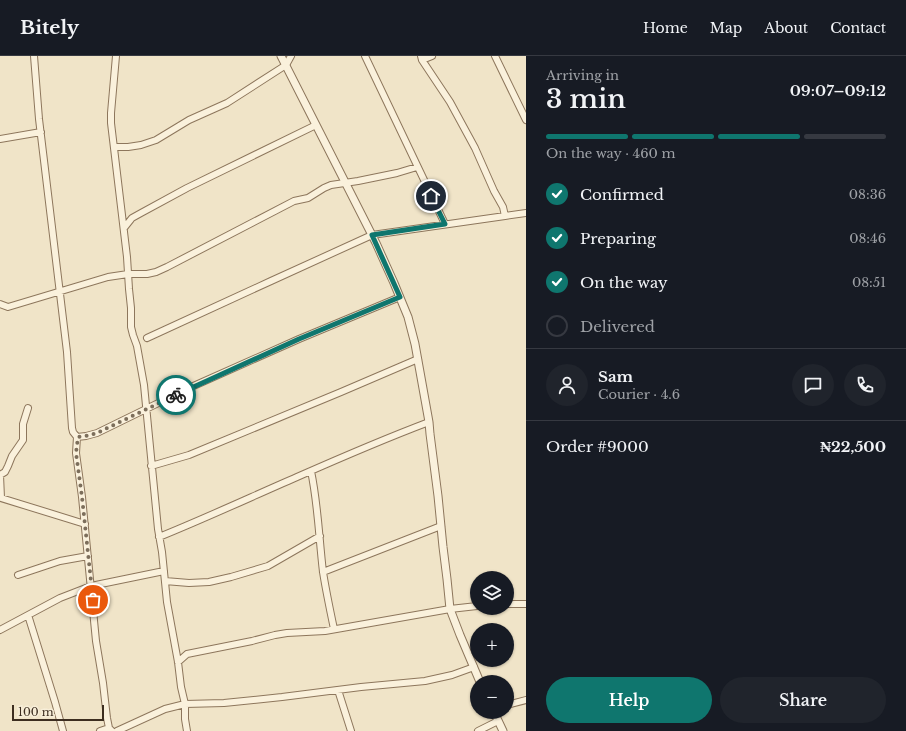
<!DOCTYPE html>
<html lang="en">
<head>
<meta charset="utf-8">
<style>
  :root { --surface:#171b24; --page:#20242c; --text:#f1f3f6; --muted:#9ea1a6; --line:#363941; --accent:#0f766e }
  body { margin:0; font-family:"Libre Baskerville",serif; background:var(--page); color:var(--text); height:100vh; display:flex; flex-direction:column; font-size:15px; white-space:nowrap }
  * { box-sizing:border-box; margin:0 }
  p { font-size:13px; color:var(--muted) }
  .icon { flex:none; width:22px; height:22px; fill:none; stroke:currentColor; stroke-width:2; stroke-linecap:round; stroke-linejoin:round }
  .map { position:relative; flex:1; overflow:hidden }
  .details { display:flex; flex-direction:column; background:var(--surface); width:380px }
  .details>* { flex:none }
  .controls { position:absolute; left:470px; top:515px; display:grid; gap:8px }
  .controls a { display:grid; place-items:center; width:44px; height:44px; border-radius:50%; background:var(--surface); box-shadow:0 1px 3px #0004; font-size:20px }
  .scale { position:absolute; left:12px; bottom:10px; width:92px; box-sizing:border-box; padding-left:4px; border:2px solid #3d2e20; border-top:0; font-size:11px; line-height:14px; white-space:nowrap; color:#3d2e20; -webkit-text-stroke:3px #f7eed8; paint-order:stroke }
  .pin { position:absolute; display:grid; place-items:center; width:34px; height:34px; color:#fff; margin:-17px; border:2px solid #fff; border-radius:50%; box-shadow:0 1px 4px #0007 }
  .courier { position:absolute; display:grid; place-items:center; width:40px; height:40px; margin:-20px; border:3px solid #0f766e; border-radius:50%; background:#fff; color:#222; box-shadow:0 1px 5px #0007 }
  .overview em { font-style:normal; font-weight:600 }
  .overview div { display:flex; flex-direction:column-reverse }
  .overview { display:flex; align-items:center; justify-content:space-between; height:68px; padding:0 20px }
  h1 { font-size:26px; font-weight:600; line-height:30px }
  .bar { display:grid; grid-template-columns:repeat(4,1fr); gap:6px 4px; align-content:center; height:48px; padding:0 20px }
  .bar i { height:5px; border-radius:3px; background:var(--line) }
  .bar .active { background:var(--accent) }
  .bar p { grid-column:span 4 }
  .line { display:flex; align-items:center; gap:10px; padding:0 20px; border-top:1px solid var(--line) }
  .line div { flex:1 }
  .round { display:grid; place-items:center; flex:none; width:42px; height:42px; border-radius:21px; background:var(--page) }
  ol { padding:0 20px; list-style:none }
  li { display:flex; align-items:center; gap:12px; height:44px }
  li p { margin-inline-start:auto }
  li .icon { padding:4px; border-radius:50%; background:var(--accent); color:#fff; stroke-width:4 }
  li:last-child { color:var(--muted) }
  li i { width:22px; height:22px; border:2px solid var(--line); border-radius:50% }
  .primary-button { display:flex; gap:8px; margin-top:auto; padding:8px 20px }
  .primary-button a { flex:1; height:46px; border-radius:24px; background:var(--accent); color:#fff; font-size:16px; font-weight:600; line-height:46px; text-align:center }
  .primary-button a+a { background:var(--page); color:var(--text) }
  header { display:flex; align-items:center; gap:24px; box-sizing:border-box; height:56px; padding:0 20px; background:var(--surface); border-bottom:1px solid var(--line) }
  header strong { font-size:19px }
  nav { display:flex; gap:22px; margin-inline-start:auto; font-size:14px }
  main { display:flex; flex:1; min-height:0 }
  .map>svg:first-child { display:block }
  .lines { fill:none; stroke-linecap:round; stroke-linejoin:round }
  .minor-casing { stroke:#8d765c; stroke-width:8 }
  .tertiary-casing { stroke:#8d765c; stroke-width:9 }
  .minor { stroke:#faf1dc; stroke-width:6 }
  .tertiary { stroke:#faf1dc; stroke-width:7 }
  .done { stroke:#7c6e5b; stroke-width:4; stroke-dasharray:0 7.2 }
  .route { stroke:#0f766e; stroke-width:5 }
</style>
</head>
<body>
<header>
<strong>Bitely</strong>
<nav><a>Home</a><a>Map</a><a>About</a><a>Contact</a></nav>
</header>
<main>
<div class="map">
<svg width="526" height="675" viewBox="0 0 526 675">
  <rect width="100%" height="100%" fill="#f0e4c8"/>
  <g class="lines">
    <defs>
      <path id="minor" d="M34,0L39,63L67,296L72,372L73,376L77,381
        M116,0L111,57V67L127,201L129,233L131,252V271L133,279L137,290L144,329L158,473L162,496L167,546L178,606L181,631L185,648V663L187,675
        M365,0L445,168
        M495,0L526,64
        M422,4L432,0
        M0,83L41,76
        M114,91H128L141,89L156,84L189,64L227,47L286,9L291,0
        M505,160L526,157
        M124,172L132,162L141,157L187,132L316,69
        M0,248L8,251L108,221L128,218H147L156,216L167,211L294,145L308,142L324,132L331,129L358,125L397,117L417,111
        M147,282L271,225L372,179L505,160L503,151L494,135L475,92L450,46L422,4L421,0
        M151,410L189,399L341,336L418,303
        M311,415C318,448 319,482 323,516C326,535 330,554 334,573
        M0,419L1,442L85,468
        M0,419L5,416L8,410L12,400L23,384V368L28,352
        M159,481C206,462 251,441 297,421C340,402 384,383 429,366
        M323,516L441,470
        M18,519L60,505L88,500
        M165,525L189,527L209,526L231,521L268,510L320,480
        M507,548H526
        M28,559L55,646L63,675
        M0,574L60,542L91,530L164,515
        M178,606L187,598L252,585L275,579L287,577L325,575L450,553L477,550
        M338,634L351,675
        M507,649L526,644
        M100,675L109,672V675
        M112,675L109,672L107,662L103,627L96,585L82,441L76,397L77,381L86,380L97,377L189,332L299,283L400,241
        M117,675L165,653L185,648L224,647L282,641L361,631L425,625L452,619L474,611
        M478,675L498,665"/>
      <path id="tertiary" d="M281,0L376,187L394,227L408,261L415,288L429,366L430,378L438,440L443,491L447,523L450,553L460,579L480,626
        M494,656L503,675"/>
    </defs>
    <use href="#minor" class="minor-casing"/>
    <use href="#tertiary" class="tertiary-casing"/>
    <use href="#minor" class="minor"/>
    <use href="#tertiary" class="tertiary"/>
  </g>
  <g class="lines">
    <path class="done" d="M93,544L82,441L76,397L78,381L86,380L97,377L176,339"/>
    <path class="route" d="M176,339L299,283L400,241L372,179L445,168L431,140"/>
  </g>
</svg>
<div class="controls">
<a><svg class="icon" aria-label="layers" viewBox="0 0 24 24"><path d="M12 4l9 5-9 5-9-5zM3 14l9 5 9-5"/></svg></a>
<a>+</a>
<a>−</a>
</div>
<div class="scale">100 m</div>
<div class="pin" style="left:93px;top:544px;background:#ea580c"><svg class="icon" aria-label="bag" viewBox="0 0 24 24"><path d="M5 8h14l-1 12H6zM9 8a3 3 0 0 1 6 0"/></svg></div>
<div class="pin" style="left:431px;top:140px;background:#1f2937"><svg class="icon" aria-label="home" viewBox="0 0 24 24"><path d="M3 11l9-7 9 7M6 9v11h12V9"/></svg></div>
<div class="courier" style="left:176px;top:339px"><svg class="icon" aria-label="bike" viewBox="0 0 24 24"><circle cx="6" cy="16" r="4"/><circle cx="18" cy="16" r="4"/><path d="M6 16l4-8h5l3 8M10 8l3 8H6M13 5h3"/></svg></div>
</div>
<section class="details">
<div class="overview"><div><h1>3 min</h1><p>Arriving in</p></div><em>09:07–09:12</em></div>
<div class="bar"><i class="active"></i><i class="active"></i><i class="active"></i><i></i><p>On the way · 460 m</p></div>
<ol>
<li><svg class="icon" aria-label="check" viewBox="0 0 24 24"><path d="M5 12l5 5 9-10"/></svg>Confirmed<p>08:36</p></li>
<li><svg class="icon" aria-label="check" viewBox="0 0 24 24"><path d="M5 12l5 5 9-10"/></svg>Preparing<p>08:46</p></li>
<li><svg class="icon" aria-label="check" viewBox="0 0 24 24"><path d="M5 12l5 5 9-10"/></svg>On the way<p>08:51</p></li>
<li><i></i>Delivered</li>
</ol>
<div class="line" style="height:72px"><a class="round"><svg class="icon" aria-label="person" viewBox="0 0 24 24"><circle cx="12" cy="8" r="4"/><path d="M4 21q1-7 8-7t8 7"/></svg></a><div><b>Sam</b><p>Courier · 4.6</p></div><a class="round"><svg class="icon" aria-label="chat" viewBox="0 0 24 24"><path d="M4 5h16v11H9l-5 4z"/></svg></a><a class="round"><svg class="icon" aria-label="phone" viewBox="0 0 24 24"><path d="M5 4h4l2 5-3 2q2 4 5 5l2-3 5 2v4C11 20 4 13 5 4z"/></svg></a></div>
<div class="line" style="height:52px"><div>Order #9000</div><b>₦22,500</b></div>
<div class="primary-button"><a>Help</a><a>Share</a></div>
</section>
</main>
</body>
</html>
